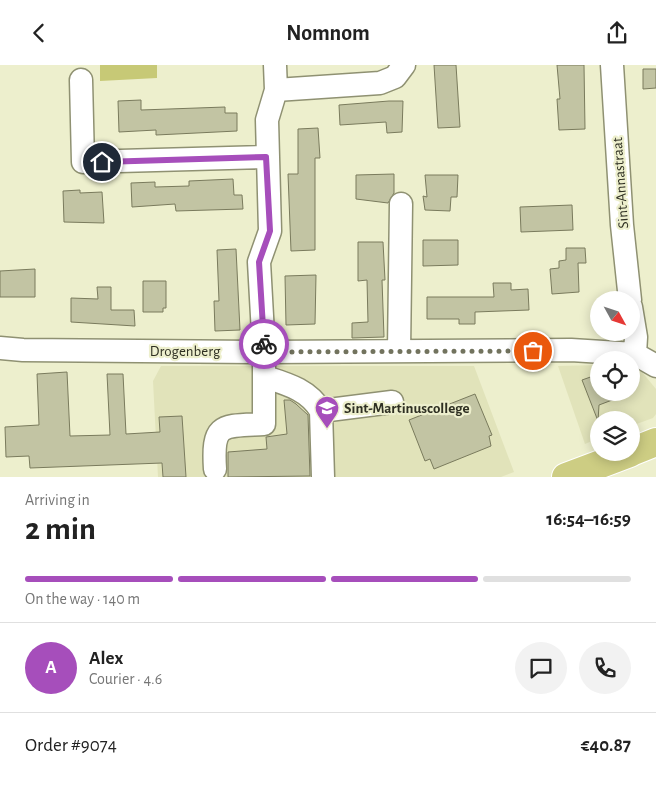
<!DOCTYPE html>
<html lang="en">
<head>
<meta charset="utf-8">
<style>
  :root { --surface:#fff; --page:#f2f2f2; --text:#222; --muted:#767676; --line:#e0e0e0; --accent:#a64ebb }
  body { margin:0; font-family:"Alegreya Sans",sans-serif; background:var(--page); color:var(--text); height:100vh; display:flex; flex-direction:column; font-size:19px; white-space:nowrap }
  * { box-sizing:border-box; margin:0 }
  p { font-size:16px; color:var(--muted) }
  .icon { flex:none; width:28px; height:28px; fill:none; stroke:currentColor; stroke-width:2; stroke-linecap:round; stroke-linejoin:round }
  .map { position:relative; height:412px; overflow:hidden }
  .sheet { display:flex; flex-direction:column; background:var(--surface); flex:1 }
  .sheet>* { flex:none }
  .needle { width:32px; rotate:130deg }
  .tools { position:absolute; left:590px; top:226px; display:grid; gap:10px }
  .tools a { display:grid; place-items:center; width:50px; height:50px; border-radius:50%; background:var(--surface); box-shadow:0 2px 12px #0003; font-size:25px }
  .pin { position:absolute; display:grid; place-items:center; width:42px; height:42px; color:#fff; margin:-21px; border:2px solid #fff; border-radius:50%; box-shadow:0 1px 5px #0007 }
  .courier { position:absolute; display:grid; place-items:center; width:50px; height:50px; margin:-25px; border:4px solid #a64ebb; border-radius:50%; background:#fff; color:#222; box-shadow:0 1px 6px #0007 }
  .overview em { font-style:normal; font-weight:700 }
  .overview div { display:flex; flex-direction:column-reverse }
  .overview { display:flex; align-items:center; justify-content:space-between; height:85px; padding:0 25px }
  h1 { font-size:32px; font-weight:700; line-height:38px }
  .bar { display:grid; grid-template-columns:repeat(4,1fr); gap:8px 5px; align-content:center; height:60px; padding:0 25px }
  .bar i { height:6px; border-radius:4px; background:var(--line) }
  .bar .active { background:var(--accent) }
  .bar p { grid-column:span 4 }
  .line { display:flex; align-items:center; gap:12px; padding:0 25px; border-top:1px solid var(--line) }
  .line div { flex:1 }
  .round { display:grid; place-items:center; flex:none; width:52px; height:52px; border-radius:26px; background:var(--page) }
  header { display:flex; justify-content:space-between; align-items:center; height:65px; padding:0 25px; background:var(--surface); font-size:22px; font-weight:700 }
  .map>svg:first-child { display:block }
  .built { fill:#e1e3ba }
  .green { fill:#c7c976 }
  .building { fill:#c2c4a3; stroke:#7a7b5d }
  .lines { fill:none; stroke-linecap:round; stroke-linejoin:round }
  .minor-casing { stroke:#8f9172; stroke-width:25 }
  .major-casing { stroke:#fff; stroke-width:30 }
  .minor { stroke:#fff; stroke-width:22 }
  .major { stroke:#cdcd83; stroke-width:28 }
  .done { stroke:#72735e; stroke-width:5; stroke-dasharray:0 9 }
  .route { stroke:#a64ebb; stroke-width:6 }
  .labels { text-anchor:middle; stroke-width:4.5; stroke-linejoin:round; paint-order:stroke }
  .street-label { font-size:15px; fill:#2f3023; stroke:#edefcd }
  .poi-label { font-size:15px; font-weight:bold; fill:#2f3023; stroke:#edefcd; text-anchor:start }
</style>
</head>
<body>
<header><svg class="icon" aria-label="back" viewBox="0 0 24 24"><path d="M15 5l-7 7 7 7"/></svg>Nomnom<svg class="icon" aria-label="share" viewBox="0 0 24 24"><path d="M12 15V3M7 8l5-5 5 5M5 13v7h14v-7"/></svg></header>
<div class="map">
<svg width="656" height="412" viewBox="0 0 656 412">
  <rect width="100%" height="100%" fill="#edefcd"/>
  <path class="built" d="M599,300V328H631V303L642,307L656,324V349L653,353L631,361V355H599V373L585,379L558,301Z
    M161,301H474L514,407L501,412H158L153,316Z"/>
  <path class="green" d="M100,0H157V13L100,16Z"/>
  <path class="building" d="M434,0H456L460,62L438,63Z
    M557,0H584L585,64L559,65L557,34H560Z
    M643,4H656V23L643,24Z
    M141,35V45L225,42V48H237V66L156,70V65L119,67L118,36Z
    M389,36H403L402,67L387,68L386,57L340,60L339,40Z
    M318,63L320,93H315V185L291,186L288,109H298V64Z
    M394,109V128L388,138L356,134V110Z
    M425,110H458L457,132H451L450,146L425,145L423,131L427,132Z
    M233,114L234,130H242L243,144L176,146L175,139L132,142L131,118L155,117V122L189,121V116Z
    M80,125V128L102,127L104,158L64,157L63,126Z
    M572,140L573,165L521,167L520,142Z
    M423,175H458V200L423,201Z
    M358,177H383L385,215H382L384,272L352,273V258L368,257L367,215L358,216Z
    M566,183H585L586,198H578L579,227L552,229L550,204L559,203V196L566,195Z
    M236,184L240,265L215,266L214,236H219L217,185Z
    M35,204V232H0V206Z
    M316,210L315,259L286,260L285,211Z
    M143,216H166V243H163V247H143Z
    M493,218H511V225L528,224L529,245L475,247V259H459V254H427V232H494Z
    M97,222H111V245H134L135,261L71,257V233L98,234Z
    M67,307L70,371L110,370L107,309H123L126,369L160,367L159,352L182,351L186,412H163L162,398L30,403L29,391L6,392L5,362L39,360L37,309Z
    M599,309V328L628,329L599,340L598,356L582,315Z
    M475,329L492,370L489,371L491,381L434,404L430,394L425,396L409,355Z
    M284,335H290L296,339L308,350L310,411L228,412V387L267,384L266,372L287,369Z"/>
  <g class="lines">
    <defs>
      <path id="minor" d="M612,0L622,160L630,235
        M81,15L83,97L266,92
        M276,25L380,18L395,12L404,0
        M631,242L636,272L635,289L656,301
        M0,283L23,285L264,287L571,285L635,289
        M399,286L401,139
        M265,312C287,319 309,325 321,346
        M215,404C212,357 222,361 264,359V287L259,197L270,166L267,55L276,25L275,0
        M323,412L321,346L392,337"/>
      <path id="major" d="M631,387L656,377
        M566,412L630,388"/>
    </defs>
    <use href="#minor" class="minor-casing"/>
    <use href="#major" class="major-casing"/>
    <use href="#minor" class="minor"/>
    <use href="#major" class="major"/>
  </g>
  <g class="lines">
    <path class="done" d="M264,279V287L533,286"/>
    <path class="route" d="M102,97L266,92L270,166L259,197L264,279"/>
  </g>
  <defs>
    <symbol id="school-pin" viewBox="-11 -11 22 30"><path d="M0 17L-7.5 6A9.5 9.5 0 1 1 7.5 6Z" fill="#a64ebb" stroke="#edefcd"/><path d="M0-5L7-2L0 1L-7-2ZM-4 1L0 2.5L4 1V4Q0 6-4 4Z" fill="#fff"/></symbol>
  </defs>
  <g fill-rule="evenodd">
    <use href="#school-pin" x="313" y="329" width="28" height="38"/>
  </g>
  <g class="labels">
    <g class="street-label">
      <text transform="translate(620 118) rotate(-94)" y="5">Sint-Annastraat</text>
      <text x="185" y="291">Drogenberg</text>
    </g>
    <g class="poi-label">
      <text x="344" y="348">Sint-Martinuscollege</text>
    </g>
  </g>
</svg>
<div class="tools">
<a><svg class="needle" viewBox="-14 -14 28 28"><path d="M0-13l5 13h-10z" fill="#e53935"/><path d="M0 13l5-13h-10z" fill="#767676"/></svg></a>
<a><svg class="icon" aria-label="locate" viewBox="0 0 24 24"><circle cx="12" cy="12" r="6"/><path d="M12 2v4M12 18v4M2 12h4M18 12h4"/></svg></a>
<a><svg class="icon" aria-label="layers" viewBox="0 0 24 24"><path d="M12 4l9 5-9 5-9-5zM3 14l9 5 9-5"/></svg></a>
</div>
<div class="pin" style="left:533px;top:286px;background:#ea580c"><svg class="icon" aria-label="bag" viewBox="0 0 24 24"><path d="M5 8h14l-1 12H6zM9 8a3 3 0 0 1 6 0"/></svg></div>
<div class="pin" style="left:102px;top:97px;background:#1f2937"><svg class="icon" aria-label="home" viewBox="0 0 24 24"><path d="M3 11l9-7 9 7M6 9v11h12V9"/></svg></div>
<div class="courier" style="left:264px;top:279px"><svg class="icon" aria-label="bike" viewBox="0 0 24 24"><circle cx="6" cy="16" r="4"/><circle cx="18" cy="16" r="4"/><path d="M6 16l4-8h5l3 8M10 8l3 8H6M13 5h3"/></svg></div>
</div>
<section class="sheet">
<div class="overview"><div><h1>2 min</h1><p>Arriving in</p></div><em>16:54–16:59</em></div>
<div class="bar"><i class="active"></i><i class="active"></i><i class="active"></i><i></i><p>On the way · 140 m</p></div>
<div class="line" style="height:90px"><b class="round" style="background:var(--accent);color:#fff">A</b><div><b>Alex</b><p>Courier · 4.6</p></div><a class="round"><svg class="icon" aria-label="chat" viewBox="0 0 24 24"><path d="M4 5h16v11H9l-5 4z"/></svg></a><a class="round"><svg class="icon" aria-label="phone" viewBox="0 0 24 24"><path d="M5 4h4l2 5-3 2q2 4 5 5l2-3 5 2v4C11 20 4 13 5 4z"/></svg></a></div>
<div class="line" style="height:65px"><div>Order #9074</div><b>€40.87</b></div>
</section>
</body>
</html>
